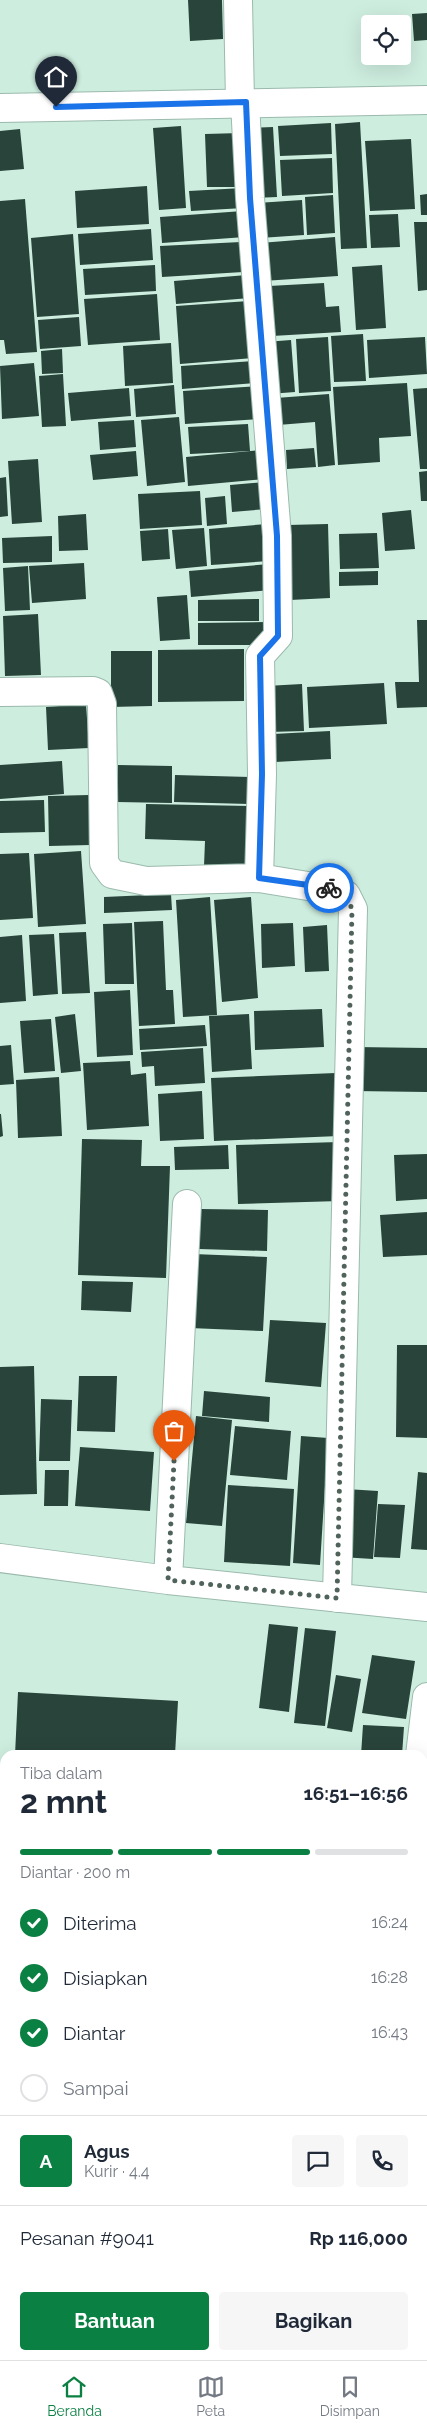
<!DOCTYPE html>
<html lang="id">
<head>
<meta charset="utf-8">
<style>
  :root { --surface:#fff; --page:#f6f6f7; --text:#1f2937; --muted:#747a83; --line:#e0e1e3; --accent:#0b8043 }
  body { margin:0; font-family:Raleway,sans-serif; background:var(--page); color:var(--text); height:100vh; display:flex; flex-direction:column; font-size:19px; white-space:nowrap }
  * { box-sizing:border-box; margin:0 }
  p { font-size:16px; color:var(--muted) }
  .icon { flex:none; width:28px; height:28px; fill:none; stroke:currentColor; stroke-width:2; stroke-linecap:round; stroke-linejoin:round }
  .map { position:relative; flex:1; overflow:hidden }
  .sheet { position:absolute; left:0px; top:1750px; width:428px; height:610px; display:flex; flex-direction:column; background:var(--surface); border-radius:15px 15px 0 0; box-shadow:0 5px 20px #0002 }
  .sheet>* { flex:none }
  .controls { position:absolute; left:361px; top:15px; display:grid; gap:10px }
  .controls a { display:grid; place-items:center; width:50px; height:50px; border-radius:5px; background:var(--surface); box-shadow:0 5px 20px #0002; font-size:25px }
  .pin { position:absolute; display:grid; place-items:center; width:42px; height:42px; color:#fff; margin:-51px -21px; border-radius:50% 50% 50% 0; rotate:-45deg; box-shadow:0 0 5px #0007 }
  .pin .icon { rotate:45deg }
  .courier { position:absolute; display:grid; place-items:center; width:50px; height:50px; margin:-25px; border:4px solid #1a73e8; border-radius:50%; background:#fff; color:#222; box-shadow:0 1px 6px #0007 }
  .headline em { font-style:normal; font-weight:700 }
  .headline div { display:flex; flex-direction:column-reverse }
  .headline { display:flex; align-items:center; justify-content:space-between; height:85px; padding:0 20px }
  h1 { font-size:32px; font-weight:700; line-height:38px }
  .bar { display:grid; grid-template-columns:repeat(4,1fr); gap:8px 5px; align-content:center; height:60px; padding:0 20px }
  .bar i { height:6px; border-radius:4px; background:var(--line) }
  .bar .active { background:var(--accent) }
  .bar p { grid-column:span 4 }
  .line { display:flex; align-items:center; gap:12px; padding:0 20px; border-top:1px solid var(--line) }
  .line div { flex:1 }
  .round { display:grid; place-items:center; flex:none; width:52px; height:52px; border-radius:5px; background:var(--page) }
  ol { padding:0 20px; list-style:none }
  li { display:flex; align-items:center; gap:15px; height:55px }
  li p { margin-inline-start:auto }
  li .icon { padding:5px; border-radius:50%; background:var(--accent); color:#fff; stroke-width:4 }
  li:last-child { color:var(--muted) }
  li i { width:28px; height:28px; border:2px solid var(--line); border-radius:50% }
  .button { display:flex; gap:10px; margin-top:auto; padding:10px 20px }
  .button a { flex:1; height:58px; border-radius:5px; background:var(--accent); color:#fff; font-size:20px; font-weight:700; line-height:58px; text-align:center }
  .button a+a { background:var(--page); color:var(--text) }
  .tabs { display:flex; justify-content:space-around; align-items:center; height:70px; border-top:1px solid var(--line); background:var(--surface); font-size:14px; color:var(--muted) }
  .tabs a { display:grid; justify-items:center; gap:2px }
  .tabs .active { color:var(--accent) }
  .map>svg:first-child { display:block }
  .building { fill:#29443a }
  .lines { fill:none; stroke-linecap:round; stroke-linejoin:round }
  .street-casing { stroke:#9bbaad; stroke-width:30 }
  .secondary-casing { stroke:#9bbaad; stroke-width:30 }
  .street { stroke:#fff; stroke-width:28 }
  .secondary { stroke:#fff; stroke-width:28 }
  .done { stroke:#50635a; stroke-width:5; stroke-dasharray:0 9 }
  .route { stroke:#1a73e8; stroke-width:6 }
</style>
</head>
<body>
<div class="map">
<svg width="427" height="2360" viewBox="0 0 427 2360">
  <rect width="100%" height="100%" fill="#cdeddf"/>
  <path class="building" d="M188,0H222L223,39L190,41Z
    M427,13V40L414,41L412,14Z
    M360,122L367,248L341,249L335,124Z
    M331,123L332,154L280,156L278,126Z
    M181,126L186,208L159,210L153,128Z
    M273,127L277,197L254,198L251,128Z
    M20,129L24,169L0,171V131Z
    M241,133L243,187H207L205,134Z
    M411,139L415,209L370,211L365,141Z
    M332,158L333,193L282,196L280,160Z
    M147,186L149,224L77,228L75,191Z
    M243,188L244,208L191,211L189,191Z
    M427,194V215H421L420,195Z
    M333,195L335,233L307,235L305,197Z
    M25,199L37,352L6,354L4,340H0V201Z
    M302,200L304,235L260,238L257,203Z
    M243,211L245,237L162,243L160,217Z
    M398,214L400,247L371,248L369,215Z
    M414,222H427V290L418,291Z
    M151,229L153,260L80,265L78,234Z
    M73,234L79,314L37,317L31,238Z
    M335,237L338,276L263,281L260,243Z
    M241,242L243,272L162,277L160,246Z
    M155,265L156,291L85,295L83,269Z
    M382,265L386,328L356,330L352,267Z
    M247,275L250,298L176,304L174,281Z
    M324,283L326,307L339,306L341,332L272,336L269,286Z
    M157,294L160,340L88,345L84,299Z
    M249,301L253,358L180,364L176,306Z
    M79,317L81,346L40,349L38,320Z
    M363,334L366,381L334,382L331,336Z
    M328,337L331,391L299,393L296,339Z
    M425,337L427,374L369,378L367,340Z
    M291,340L295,392L269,394L265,342Z
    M171,343L173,383L125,386L123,346Z
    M62,349L63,373L42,374L41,351Z
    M254,361L255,383L182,389L181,366Z
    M34,363L39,416L2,419L0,366Z
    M63,374L66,426L42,427L39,376Z
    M407,383L411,436L379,438L380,462L338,465L333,387Z
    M174,385L176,414L136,417L134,389Z
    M258,386L260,419L185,424L183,391Z
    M129,388L131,416L71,421L68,393Z
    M427,388V469H420L413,389Z
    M329,394L335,465L318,467L315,422L278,425L276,398Z
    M179,417L185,482L147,486L141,420Z
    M134,420L136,447L100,450L98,422Z
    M248,424L250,451L190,454L188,427Z
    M314,448L316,467L287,469L286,450Z
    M262,450L264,479L188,486L186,457Z
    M136,451L138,476L93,480L90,455Z
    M38,459L42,522L12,524L8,461Z
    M427,471V501H421L419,472Z
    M6,477L8,516L0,517V478Z
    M264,482L267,509L232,512L230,485Z
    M200,491L202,525L140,529L138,494Z
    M225,496L227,524L207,526L205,498Z
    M411,510L415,549L385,551L382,513Z
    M86,514L88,550L59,551L58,516Z
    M267,524L270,561L211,565L209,529Z
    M328,524L330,598L290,600L288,525Z
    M204,528L207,566L176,569L172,530Z
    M168,529L170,559L142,561L140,531Z
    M377,533L379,568L340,569L339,534Z
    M52,536V562L3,563L2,538Z
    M84,563L86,599L32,603L29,566Z
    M269,564L271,590L191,597L189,571Z
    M28,566L30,610L5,611L3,568Z
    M378,571V585L339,586V572Z
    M187,595L190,639L160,641L157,597Z
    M259,599V621H198V600Z
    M38,614L41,675L5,676L3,616Z
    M417,620H427V707L397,708L395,682H419Z
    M265,622L266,645H198V623Z
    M244,649V701L158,702V650Z
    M111,651H152V706L111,707Z
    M384,683L387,724L309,728L307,687Z
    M302,684L304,731L269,732L266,686Z
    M86,704L89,748L48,750L46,707Z
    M330,731L331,759L275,762L273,734Z
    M62,761L64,794L0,799V765Z
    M118,765L172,766V803L117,802Z
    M175,775L250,777L249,804L174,802Z
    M89,795L90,845L49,846L48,796Z
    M44,800L45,832L0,833V801Z
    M146,804L249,806L248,866H204L205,841L145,839Z
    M81,851L86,924L38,927L34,854Z
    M29,853L33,918L0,920V854Z
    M171,894L172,910L104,913V897Z
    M210,897L217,1015L183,1017L176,900Z
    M251,897L258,998L222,1002L214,900Z
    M163,921L166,990H173L175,1024L139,1026L134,922Z
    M132,923L134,984H105L103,924Z
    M293,923L295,966L262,968L261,924Z
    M327,925L329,971L305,972L303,927Z
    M86,932L90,993L62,994L59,933Z
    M54,934L58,994L33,996L29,935Z
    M22,935L26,1001L0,1003V937Z
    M130,990L133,1055L97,1057L94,992Z
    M322,1009L324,1047L255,1050L254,1011Z
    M75,1014L81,1071L61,1073L55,1017Z
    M249,1014L252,1069L212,1072L209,1016Z
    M51,1019L55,1071L24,1073L20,1021Z
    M205,1025L207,1046L140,1050L139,1029Z
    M11,1045L14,1084L0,1085V1046Z
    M355,1047L427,1048V1092L354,1091Z
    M203,1048L205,1083L155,1086L154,1066L142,1067L141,1052Z
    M130,1061L131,1075L146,1073L149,1126L87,1130L83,1063Z
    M336,1073L339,1136L214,1141L211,1078Z
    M59,1077L62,1136L18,1138L16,1080Z
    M202,1091L204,1139L160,1141L158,1094Z
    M0,1114H1L3,1136L0,1137Z
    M82,1139L142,1140L141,1166H170L166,1278L78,1275Z
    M339,1142L340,1201L238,1204L236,1145Z
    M228,1145L229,1169L175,1170L174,1147Z
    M427,1154V1199L396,1201L394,1155Z
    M200,1209L268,1210L267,1251L199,1249Z
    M427,1212V1255L383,1257L380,1215Z
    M193,1254L267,1257L263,1331L190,1328Z
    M82,1281L133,1282L131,1312L81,1310Z
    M270,1320L326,1323L321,1387L265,1382Z
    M397,1345H427V1438L396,1437Z
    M34,1366L37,1494L0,1495V1367Z
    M79,1376H117L115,1432L77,1431Z
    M204,1391L270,1397L269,1422L202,1416Z
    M41,1399L72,1400L70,1461H39Z
    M196,1416L232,1420L222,1526L186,1523Z
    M235,1426L291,1431L287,1480L230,1475Z
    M301,1436L328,1438L320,1565L293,1563Z
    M80,1447L154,1452L150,1511L75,1506Z
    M45,1470H69L68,1506H44Z
    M418,1472L427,1473V1550L411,1549Z
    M228,1485L294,1489L290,1566L224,1562Z
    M346,1489L378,1491L373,1559L341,1557Z
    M378,1504L405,1505L400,1558L374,1557Z
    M269,1624L298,1627L289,1712L259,1708Z
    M305,1628L336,1631L325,1726L294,1723Z
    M372,1655L415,1661L406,1719L362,1713Z
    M336,1675L361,1679L352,1732L327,1728Z
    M18,1692L178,1701L175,1755H15Z
    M363,1725L404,1727L402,1755H361Z
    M426,1805H427V1855L422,1854Z
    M422,1897L427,1898V1950L422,1948Z
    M4,1945H5V2137L0,2136V2004Z
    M422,2064H427V2107H422Z"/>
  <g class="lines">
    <defs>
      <path id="street" d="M238,0L240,102
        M245,102L250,198L277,536L278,636L260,656L262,774L259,878
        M0,692L93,691L98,693L102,704L104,863L112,874L146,881L259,878L338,891L346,895L353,909L337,1598
        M0,1558L168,1580L427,1607
        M168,1580L187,1204
        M420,1755L427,1697"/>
      <path id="secondary" d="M0,108L427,100"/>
    </defs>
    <use href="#street" class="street-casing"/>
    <use href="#secondary" class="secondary-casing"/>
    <use href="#street" class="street"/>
    <use href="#secondary" class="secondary"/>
  </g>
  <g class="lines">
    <path class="done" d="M174,1461L168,1580L337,1598L352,909L346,895L329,888"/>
    <path class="route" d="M56,107L246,102L250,198L277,536L278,636L260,656L262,774L259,878L329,888"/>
  </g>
</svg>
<div class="controls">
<a><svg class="icon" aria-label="locate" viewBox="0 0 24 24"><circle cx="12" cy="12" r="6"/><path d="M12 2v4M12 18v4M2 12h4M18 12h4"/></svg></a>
</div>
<div class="pin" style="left:174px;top:1461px;background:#ea580c"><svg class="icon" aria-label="bag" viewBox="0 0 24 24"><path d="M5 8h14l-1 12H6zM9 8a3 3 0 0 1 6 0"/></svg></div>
<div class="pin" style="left:56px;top:107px;background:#1f2937"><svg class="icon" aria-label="home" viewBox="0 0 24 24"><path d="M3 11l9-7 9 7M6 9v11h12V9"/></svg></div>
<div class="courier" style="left:329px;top:888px"><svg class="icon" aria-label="bike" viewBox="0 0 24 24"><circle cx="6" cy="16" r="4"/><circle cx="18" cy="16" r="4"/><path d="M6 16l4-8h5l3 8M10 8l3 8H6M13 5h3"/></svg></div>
<section class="sheet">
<div class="headline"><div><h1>2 mnt</h1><p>Tiba dalam</p></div><em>16:51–16:56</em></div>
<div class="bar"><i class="active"></i><i class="active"></i><i class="active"></i><i></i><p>Diantar · 200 m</p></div>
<ol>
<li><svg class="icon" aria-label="check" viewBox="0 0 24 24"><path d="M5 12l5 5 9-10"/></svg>Diterima<p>16:24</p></li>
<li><svg class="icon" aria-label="check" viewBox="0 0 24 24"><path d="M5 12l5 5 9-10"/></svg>Disiapkan<p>16:28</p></li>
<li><svg class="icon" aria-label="check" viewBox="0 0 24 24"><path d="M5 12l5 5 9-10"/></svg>Diantar<p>16:43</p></li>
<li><i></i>Sampai</li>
</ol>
<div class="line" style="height:90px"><b class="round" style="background:var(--accent);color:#fff">A</b><div><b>Agus</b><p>Kurir · 4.4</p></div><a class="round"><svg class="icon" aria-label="chat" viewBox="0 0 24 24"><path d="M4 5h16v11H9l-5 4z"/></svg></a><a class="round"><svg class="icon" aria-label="phone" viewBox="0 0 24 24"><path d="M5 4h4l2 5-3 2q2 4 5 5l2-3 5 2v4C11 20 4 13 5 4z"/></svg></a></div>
<div class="line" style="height:65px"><div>Pesanan #9041</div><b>Rp 116,000</b></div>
<div class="button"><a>Bantuan</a><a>Bagikan</a></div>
</section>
</div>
<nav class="tabs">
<a class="active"><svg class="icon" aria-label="home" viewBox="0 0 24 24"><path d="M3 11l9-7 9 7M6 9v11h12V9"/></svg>Beranda</a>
<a><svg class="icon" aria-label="map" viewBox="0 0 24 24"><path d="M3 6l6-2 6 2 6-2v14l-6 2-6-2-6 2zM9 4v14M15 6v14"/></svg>Peta</a>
<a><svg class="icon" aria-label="saved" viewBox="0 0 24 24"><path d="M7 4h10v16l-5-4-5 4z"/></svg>Disimpan</a>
</nav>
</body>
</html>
